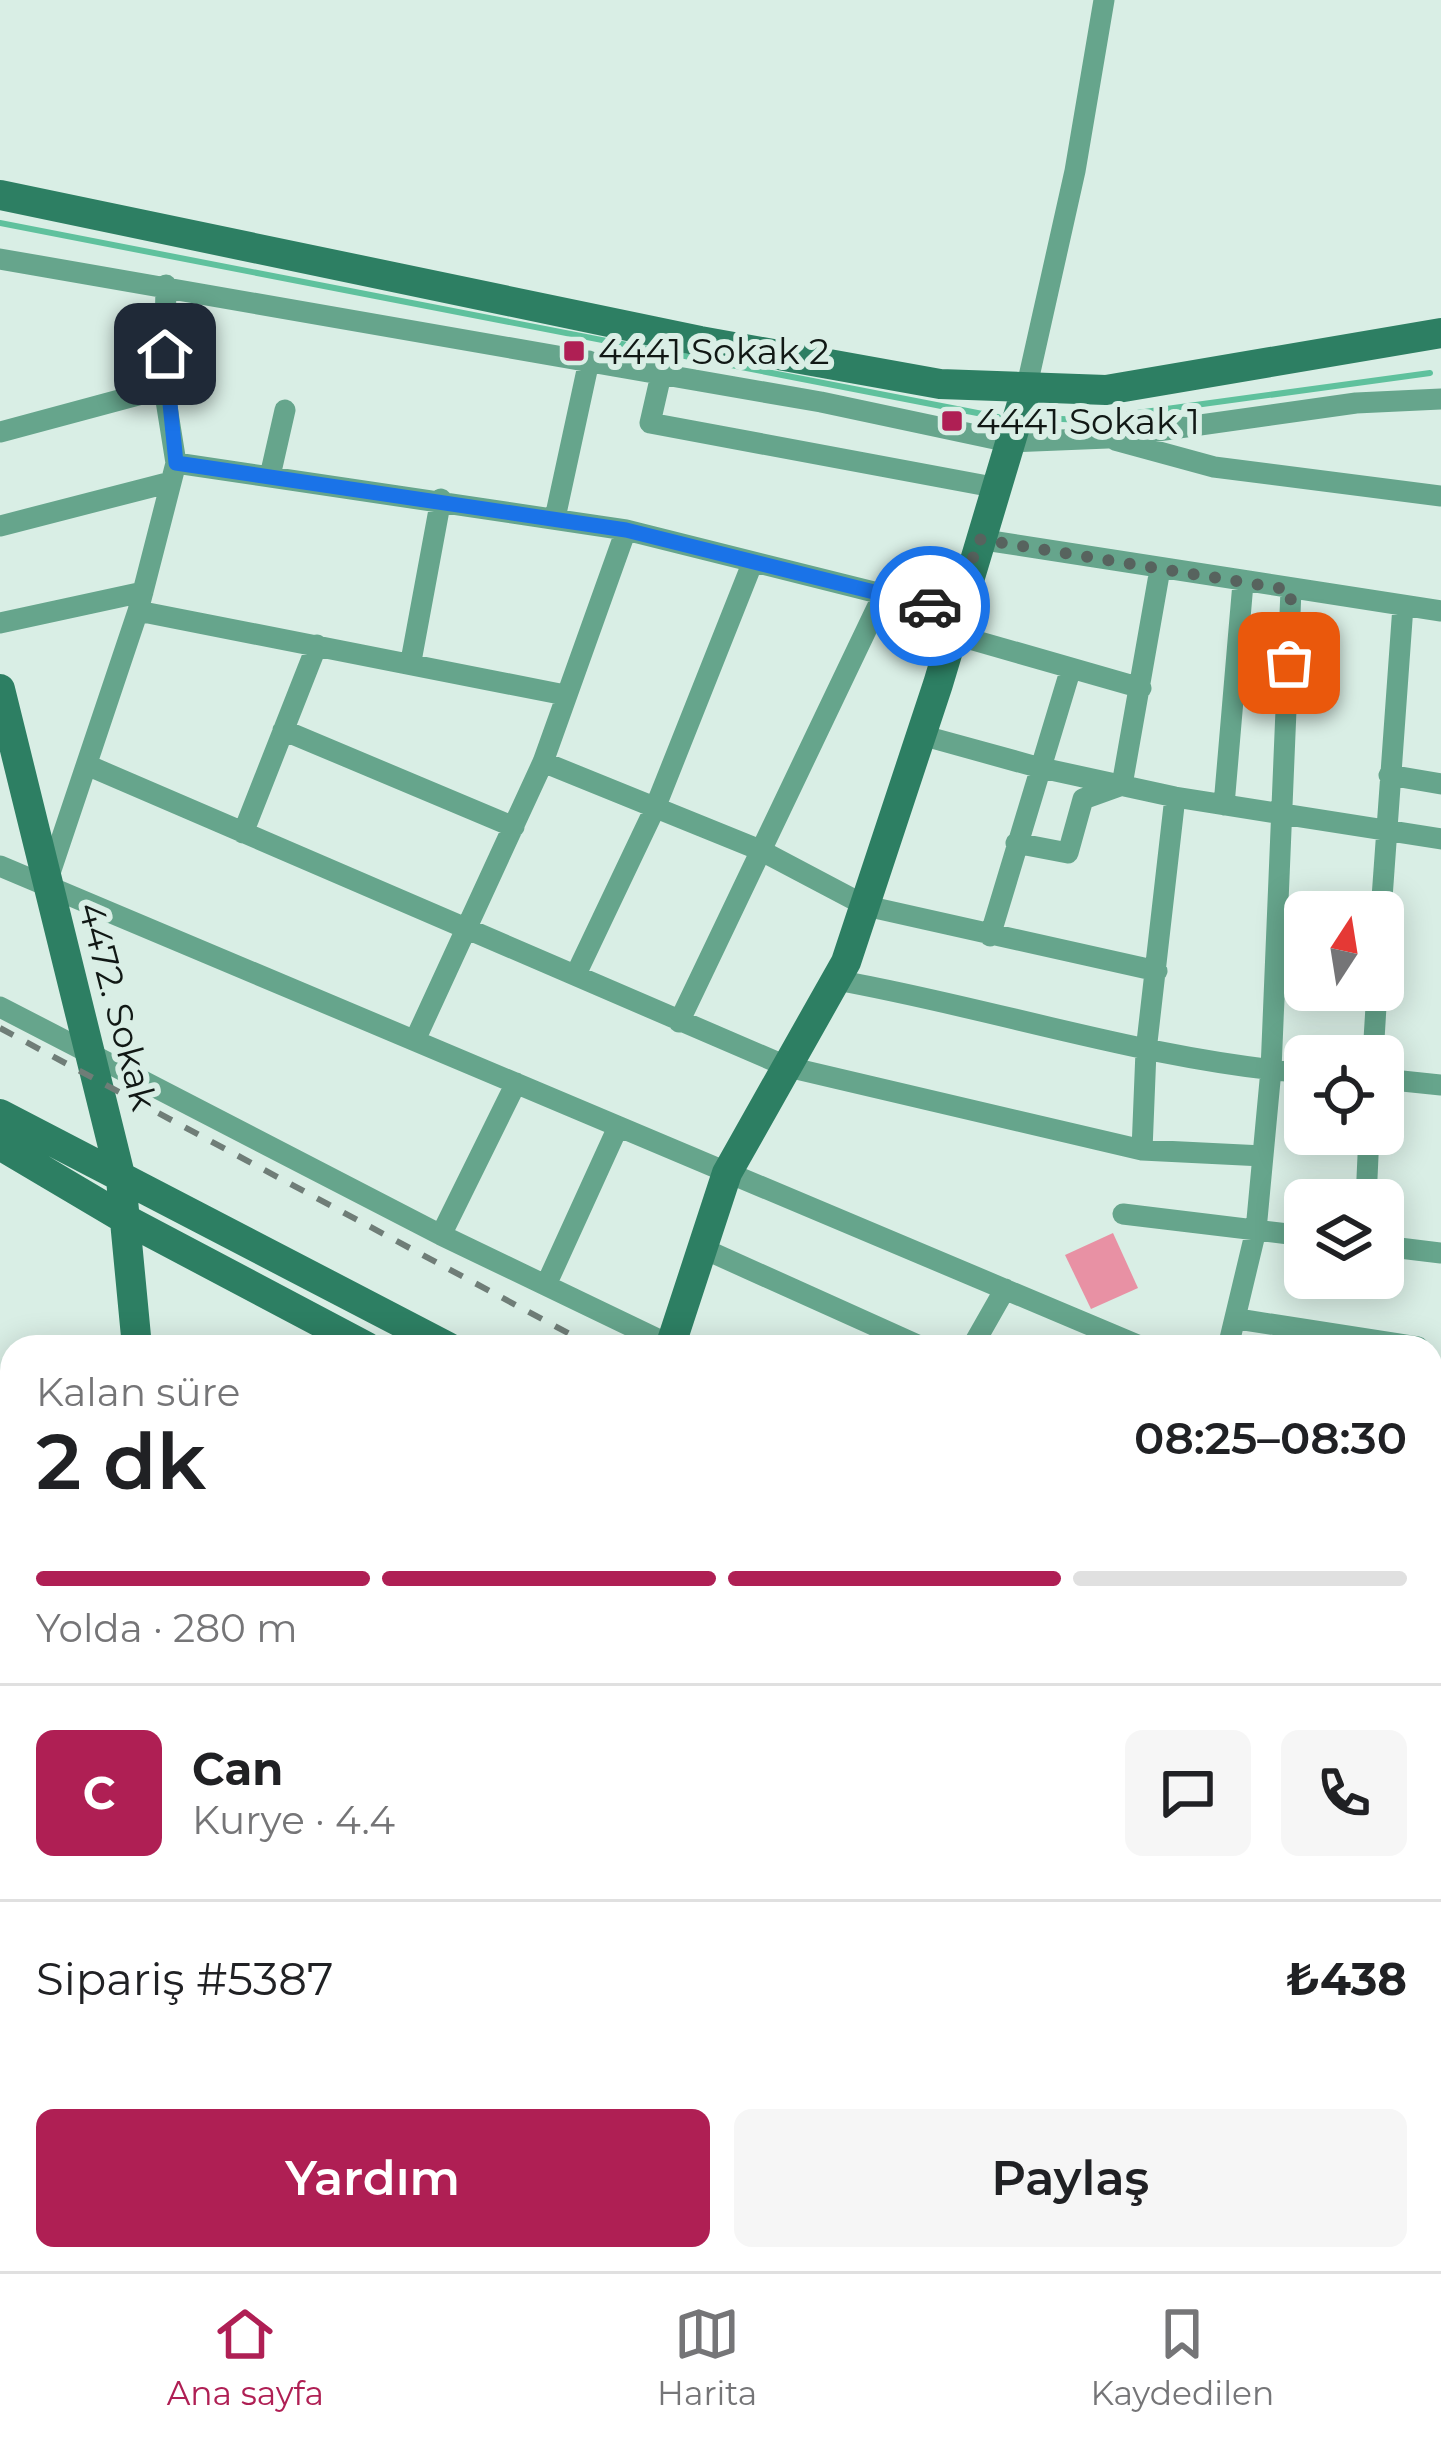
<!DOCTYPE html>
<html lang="tr">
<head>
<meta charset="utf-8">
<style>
  :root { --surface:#fff; --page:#f6f6f6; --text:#202124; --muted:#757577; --line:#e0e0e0; --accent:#af1f54 }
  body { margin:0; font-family:Montserrat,sans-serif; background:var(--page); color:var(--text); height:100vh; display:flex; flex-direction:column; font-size:45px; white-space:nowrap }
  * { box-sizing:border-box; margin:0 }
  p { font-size:39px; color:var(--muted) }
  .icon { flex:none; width:66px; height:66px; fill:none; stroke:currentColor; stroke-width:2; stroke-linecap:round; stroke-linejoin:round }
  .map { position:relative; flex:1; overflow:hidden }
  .sheet { position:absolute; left:0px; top:1335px; width:1443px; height:936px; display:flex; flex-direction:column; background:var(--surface); border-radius:36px 36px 0 0; box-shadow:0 6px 30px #0003 }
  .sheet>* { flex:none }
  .needle { width:78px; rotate:12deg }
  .tools { position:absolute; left:1284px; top:891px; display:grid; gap:24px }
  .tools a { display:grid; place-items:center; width:120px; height:120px; border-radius:18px; background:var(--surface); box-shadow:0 6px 30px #0003; font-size:60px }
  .pin { position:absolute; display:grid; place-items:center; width:102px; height:102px; color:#fff; margin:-51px; border-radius:24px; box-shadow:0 6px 18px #0006 }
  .courier { position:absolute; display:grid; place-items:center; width:120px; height:120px; margin:-60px; border:9px solid #1a73e8; border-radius:50%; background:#fff; color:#222; box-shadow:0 3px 15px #0007 }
  .summary em { font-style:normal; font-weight:600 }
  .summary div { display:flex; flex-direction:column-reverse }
  .summary { display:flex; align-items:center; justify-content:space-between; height:204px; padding:0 36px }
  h1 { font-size:78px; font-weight:600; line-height:90px }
  .bar { display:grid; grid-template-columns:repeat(4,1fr); gap:18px 12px; align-content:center; height:144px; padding:0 36px }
  .bar i { height:15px; border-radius:9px; background:var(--line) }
  .bar .current { background:var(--accent) }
  .bar p { grid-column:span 4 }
  .line { display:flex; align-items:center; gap:30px; padding:0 36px; border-top:3px solid var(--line) }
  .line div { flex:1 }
  .round { display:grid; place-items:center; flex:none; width:126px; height:126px; border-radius:18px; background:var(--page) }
  .button { display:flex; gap:24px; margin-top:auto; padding:24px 36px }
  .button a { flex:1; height:138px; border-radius:18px; background:var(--accent); color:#fff; font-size:48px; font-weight:600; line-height:138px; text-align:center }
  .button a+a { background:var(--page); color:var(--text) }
  .tab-bar { display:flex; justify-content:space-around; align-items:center; height:168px; border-top:3px solid var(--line); background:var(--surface); font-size:33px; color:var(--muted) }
  .tab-bar a { display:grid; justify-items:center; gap:6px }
  .tab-bar .current { color:var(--accent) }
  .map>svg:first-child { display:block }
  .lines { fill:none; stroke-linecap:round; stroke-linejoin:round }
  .stream { stroke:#5fc19d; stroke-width:6 }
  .building { fill:#e891a4 }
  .street { stroke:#66a58c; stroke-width:21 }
  .secondary { stroke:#2d7f63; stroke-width:30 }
  .rail { stroke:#6f7d77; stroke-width:6; stroke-dasharray:15 15; stroke-linecap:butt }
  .done { stroke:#57635e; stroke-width:12; stroke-dasharray:0 21.6 }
  .route { stroke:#1a73e8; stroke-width:15 }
  .poi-dot { fill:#af1f54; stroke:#d9eee5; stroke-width:4.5 }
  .labels { text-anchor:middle; stroke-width:12; stroke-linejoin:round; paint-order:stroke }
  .poi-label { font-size:36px; fill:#111815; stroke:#d9eee5; text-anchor:start }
  .street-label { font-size:36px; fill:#111815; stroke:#d9eee5 }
</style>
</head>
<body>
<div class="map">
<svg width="1441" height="2271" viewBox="0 0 1441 2271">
  <rect width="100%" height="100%" fill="#d9eee5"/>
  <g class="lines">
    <path class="stream" d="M0,223L998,417
      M1037,418L1086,420L1430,373"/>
  </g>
  <path class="building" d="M1113,1233L1138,1288L1091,1309L1065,1255Z"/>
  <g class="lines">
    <path class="street" d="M0,259L821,402L1009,442L1108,438L1356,403L1441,399
      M661,375L650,423L993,487
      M1026,390L1075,171L1104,0
      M0,432L164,388
      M1115,440L1214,467L1441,496
      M176,463L626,530L958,613
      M270,476L285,410
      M555,518L589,361
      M0,526L171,482
      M978,539L1441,611
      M138,611L565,695
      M0,623L143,592
      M952,634L1141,688
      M411,661L441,499
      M283,730L514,827
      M921,735L1037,767L1175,797L1441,839
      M543,762L760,850L866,906L1157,971
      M87,765L788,1067L1142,1150L1263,1156
      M1389,775L1441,784
      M1224,805L1243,583
      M243,833L317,645
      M1016,843L1068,853L1083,799L1122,785L1160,569
      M0,866L1142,1347
      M48,879L138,611L176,463L164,388L166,285
      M1381,912L1403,606
      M990,936L1071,668
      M577,972L655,808L752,564
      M836,980C993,1008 1146,1060 1305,1073
      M0,1007L441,1235L674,1347
      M679,1022L883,595
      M415,1040L543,762L626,530
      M1373,1056L1377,990
      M1383,1079L1441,1085
      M1142,1150L1146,1051L1175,797
      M1366,1200L1369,1134
      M1123,1214L1305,1236
      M441,1235L516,1083
      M1383,1246L1441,1253
      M702,1248L922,1347
      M546,1285L618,1127
      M1238,1319L1418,1347
      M972,1347L1005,1289
      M1228,1347L1256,1230L1271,1070L1291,590
      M1431,1466L1441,1470
      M1431,1664L1441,1668
      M1431,2100L1441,2104
      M0,2185L12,2186
      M654,2259L661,2271
      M21,2271L22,2259
      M127,2271L129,2259
      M220,2271L222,2259
      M324,2271L326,2259
      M1291,2271L1294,2259"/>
    <path class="secondary" d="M0,195L700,341L940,384L1106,390L1441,333
      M0,689L121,1179L137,1347
      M0,1114L448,1347
      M0,1145L125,1219L367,1347
      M670,1347L727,1173L846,962L938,684L1026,390
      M0,1417L12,1425
      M0,1463L12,1472
      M1431,1747L1441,1750
      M1431,1788L1441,1790
      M0,2056L12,2057
      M508,2259V2271
      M532,2259V2271"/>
    <path class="rail" d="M0,1028L594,1347
      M1431,1693L1441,1696"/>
  </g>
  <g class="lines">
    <path class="done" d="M930,606L958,613L978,539L1291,590L1289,663"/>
    <path class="route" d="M165,354L176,463L626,530L930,606"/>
  </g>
  <g class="poi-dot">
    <rect x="562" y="339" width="24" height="24" rx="6"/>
    <rect x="940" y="409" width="24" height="24" rx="6"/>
  </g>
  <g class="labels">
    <g class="poi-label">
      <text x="598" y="364">4441 Sokak 2</text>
      <text x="976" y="434">4441 Sokak 1</text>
    </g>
    <g class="street-label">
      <text transform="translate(118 1006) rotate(75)" y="13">4472. Sokak</text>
    </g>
  </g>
</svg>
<div class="tools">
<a><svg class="needle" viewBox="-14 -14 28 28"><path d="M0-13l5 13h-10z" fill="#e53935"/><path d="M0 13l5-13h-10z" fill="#757577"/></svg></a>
<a><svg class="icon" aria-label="locate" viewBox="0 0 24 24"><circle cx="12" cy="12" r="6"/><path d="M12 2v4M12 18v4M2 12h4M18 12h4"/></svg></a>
<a><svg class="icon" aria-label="layers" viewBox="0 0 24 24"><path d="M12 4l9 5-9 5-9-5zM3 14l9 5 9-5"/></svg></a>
</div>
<div class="pin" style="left:1289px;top:663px;background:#ea580c"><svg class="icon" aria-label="bag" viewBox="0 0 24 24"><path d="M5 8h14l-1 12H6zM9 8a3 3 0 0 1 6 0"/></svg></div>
<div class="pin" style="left:165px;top:354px;background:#1f2937"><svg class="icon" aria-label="home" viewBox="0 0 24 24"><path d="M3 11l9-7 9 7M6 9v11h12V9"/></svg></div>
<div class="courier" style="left:930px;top:606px"><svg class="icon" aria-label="car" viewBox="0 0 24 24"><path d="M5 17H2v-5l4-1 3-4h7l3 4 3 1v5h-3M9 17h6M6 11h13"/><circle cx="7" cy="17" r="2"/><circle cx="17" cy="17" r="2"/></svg></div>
<section class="sheet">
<div class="summary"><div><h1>2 dk</h1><p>Kalan süre</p></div><em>08:25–08:30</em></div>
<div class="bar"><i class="current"></i><i class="current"></i><i class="current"></i><i></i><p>Yolda · 280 m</p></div>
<div class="line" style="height:216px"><b class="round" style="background:var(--accent);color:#fff">C</b><div><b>Can</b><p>Kurye · 4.4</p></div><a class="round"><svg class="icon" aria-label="chat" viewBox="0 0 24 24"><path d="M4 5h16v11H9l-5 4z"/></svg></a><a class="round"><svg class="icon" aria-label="phone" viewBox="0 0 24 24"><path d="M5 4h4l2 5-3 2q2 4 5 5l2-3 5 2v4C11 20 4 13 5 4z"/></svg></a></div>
<div class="line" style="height:156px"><div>Sipariş #5387</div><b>₺438</b></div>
<div class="button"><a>Yardım</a><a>Paylaş</a></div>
</section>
</div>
<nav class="tab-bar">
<a class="current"><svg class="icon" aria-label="home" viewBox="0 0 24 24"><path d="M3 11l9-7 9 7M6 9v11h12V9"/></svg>Ana sayfa</a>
<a><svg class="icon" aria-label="map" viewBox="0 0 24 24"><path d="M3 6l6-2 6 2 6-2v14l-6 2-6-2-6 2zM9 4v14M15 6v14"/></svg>Harita</a>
<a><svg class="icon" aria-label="saved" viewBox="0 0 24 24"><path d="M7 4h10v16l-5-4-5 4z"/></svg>Kaydedilen</a>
</nav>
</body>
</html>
